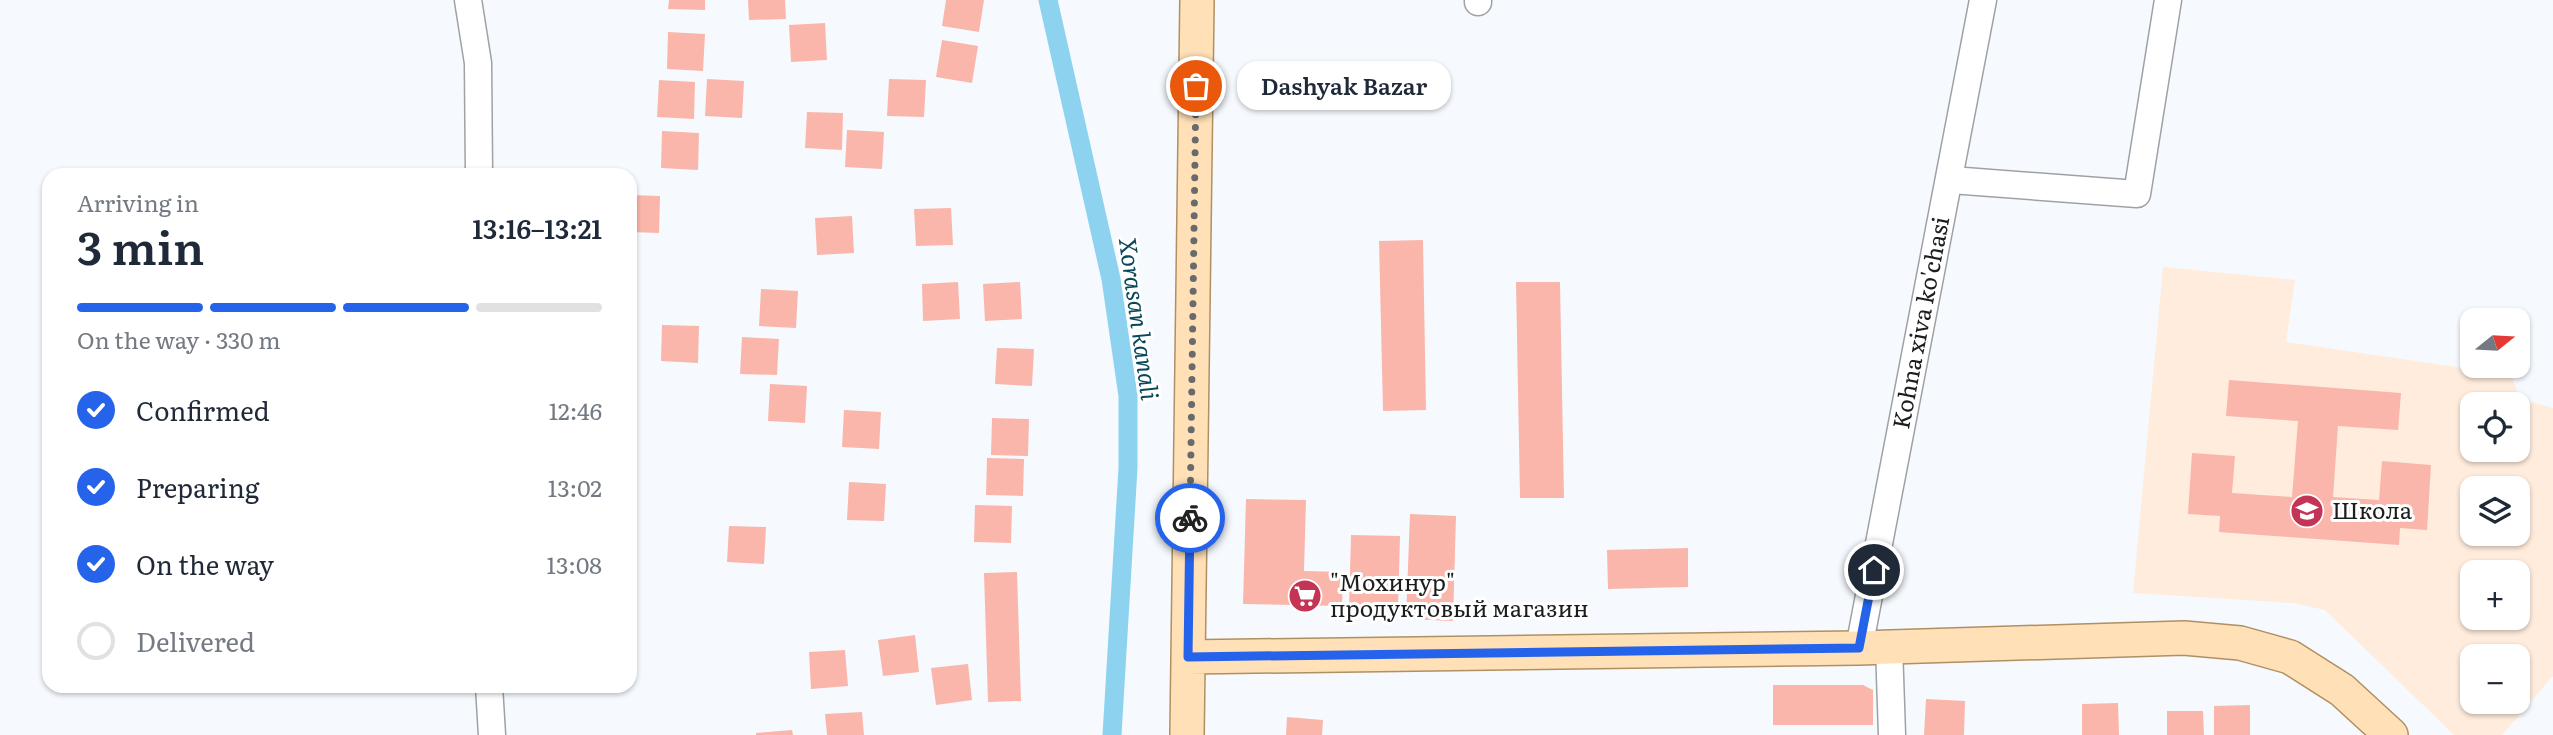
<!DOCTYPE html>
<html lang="en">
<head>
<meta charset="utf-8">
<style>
  :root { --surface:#fff; --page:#f6f6f7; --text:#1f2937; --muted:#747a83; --line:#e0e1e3; --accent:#2563eb }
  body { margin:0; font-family:Literata,serif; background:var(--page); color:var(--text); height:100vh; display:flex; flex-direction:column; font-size:26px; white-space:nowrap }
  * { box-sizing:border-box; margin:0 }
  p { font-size:23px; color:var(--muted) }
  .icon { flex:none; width:38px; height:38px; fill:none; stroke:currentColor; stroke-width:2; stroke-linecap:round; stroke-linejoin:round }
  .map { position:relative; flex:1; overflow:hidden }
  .sheet { position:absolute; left:42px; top:168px; width:595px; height:525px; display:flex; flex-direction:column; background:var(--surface); border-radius:21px; box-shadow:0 2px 5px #0004 }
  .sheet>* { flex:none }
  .needle { width:46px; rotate:72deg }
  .buttons { position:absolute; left:2460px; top:308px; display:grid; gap:14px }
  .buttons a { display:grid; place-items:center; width:70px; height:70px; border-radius:14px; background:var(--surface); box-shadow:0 2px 5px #0004; font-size:35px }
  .pin { position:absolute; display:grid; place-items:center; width:60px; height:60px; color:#fff; margin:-30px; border:4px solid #fff; border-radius:50%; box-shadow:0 2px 7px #0007 }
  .courier { position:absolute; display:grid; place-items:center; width:70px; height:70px; margin:-35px; border:5px solid #2563eb; border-radius:50%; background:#fff; color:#222; box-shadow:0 2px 9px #0007 }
  .bubble { position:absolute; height:49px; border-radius:21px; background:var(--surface); box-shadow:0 2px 5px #0004; font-size:23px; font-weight:600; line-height:49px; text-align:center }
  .headline em { font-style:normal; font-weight:600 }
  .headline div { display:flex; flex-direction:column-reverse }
  .headline { display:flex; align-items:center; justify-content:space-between; height:119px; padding:0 35px }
  h1 { font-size:46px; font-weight:600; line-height:52px }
  .bar { display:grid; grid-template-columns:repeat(4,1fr); gap:10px 7px; align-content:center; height:84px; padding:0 35px }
  .bar i { height:9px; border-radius:5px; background:var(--line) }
  .bar .on { background:var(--accent) }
  .bar p { grid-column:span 4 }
  ol { padding:0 35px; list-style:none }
  li { display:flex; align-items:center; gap:21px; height:77px }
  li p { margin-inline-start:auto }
  li .icon { padding:7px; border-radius:50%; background:var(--accent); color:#fff; stroke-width:4 }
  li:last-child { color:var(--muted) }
  li i { width:38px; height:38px; border:4px solid var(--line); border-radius:50% }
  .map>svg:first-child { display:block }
  .education { fill:#ffecdc; fill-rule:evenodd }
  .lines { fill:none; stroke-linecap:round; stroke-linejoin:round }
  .canal { stroke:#8dd3f0; stroke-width:19 }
  .building { fill:#fab6ab }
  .minor-casing { stroke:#9ea2a6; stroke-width:29 }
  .major-casing { stroke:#b08f62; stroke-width:36 }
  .minor { stroke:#fff; stroke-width:26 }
  .major { stroke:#ffe0b7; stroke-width:33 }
  .done { stroke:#686a6c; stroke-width:7; stroke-dasharray:0 12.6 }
  .route { stroke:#2563eb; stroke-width:9 }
  .labels { text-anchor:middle; stroke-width:6; stroke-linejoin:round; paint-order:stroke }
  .street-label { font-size:23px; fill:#1c1d1e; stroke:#fff }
  .poi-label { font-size:23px; fill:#1c1d1e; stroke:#fff; text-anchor:start }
  .water-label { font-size:24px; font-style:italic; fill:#0a475b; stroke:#fff }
</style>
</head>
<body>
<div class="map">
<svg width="2553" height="735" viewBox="0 0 2553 735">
  <rect width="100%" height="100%" fill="#f6fafe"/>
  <path class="education" d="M2163,267L2295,280L2286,342L2511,375L2520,399L2553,408V676L2502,735H2454L2325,610L2293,603L2133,593ZM2473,404H2518V450H2473ZM2473,488H2518V534H2473ZM2473,572H2518V618H2473ZM2473,656H2518V702H2473Z"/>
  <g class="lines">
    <path class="canal" d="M1048,0L1111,279L1128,396V468L1112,735"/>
  </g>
  <path class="building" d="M669,0H705V10L668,9Z
    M748,0H785L786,19L749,20Z
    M946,0H984L979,32L942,26Z
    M825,23L827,60L791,62L789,25Z
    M668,32L705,34L703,71L667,69Z
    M942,40L978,46L972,83L936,77Z
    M707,79L744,81L742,118L705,116Z
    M889,79L926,80L924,117L887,116Z
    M659,80L695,82L694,119L657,117Z
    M807,112L843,113L842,150L805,148Z
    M847,130L884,132L882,169L845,167Z
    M662,131L699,133L698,170L661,168Z
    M630,195L660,196L659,233L630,232Z
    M951,208L953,245L916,246L914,209Z
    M852,216L854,253L817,255L815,218Z
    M1423,240L1426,410L1383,411L1379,241Z
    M958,282L960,319L923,321L922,284Z
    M1020,282L1022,319L985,321L983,284Z
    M1516,282H1560L1564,498H1520Z
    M761,289L798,291L796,328L759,326Z
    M662,325L699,326L698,363L661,361Z
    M742,337L779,339L777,375L740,374Z
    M997,348L1034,349L1032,386L995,384Z
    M2229,380L2401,393L2398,430L2338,426L2333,497L2379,500L2382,461L2431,465L2427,530L2400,528L2399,545L2219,532L2220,516L2188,514L2192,453L2235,456L2232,493L2292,497L2298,421L2226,416Z
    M770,384L807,386L805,423L768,421Z
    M844,410L881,412L879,449L842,447Z
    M992,418L1029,419L1028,456L991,455Z
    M987,458L1024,459L1023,496L986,495Z
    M849,482L886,484L884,521L847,520Z
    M1246,499L1306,500L1304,571L1343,572L1342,606L1243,604Z
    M975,505L1012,506L1011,543L974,542Z
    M1410,514L1456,516L1453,621L1406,619Z
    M729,526L766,527L764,564L727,562Z
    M1351,535L1400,536L1398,610L1349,609Z
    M1688,548V587L1608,589L1607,550Z
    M1017,572L1021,701L988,702L984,573Z
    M915,635L919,672L883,676L878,640Z
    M845,650L848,686L811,689L809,652Z
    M968,664L972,700L936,705L931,668Z
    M1773,685H1863L1873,690V725H1773Z
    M1926,699L1965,701L1964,735H1924Z
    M2118,703L2119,735H2082V704Z
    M2250,705V735H2214V706Z
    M2167,711H2203L2204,735H2167Z
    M862,712L864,735H827L825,714Z
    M1287,717L1323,720L1322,735H1286Z
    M792,730L793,735H756V733Z"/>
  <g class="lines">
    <defs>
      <g id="minor">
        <path d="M468,0L478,63L479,175"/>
        <path d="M1478,2V0"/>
        <path d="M1951,180L2137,194L2168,0"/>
        <path d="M1889,646L1892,735"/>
        <path id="s1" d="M1859,648L1983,0"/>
        <path d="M489,686L492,735"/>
      </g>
      <path id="major" d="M1188,657L1859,648L2184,638L2240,643L2290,657L2342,690L2391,735
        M1187,735L1197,0"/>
    </defs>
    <use href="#minor" class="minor-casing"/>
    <use href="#major" class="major-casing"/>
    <use href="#minor" class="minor"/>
    <use href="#major" class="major"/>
  </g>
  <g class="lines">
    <path class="done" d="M1190,518L1196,86"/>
    <path class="route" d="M1190,518L1188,657L1859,648L1874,570"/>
  </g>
  <defs>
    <symbol id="school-disc" viewBox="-11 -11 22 22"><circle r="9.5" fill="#c43455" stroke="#fff"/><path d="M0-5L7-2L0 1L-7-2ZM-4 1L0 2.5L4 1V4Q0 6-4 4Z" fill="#fff"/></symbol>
    <symbol id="supermarket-disc" viewBox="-11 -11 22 22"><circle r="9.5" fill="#c43455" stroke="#fff"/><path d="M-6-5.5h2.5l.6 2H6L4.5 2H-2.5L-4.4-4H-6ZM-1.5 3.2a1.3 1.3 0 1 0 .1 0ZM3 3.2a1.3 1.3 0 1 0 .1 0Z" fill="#fff"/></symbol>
  </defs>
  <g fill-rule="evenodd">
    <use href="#school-disc" x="2288" y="492" width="38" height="38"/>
    <use href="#supermarket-disc" x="1286" y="577" width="38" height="38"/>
  </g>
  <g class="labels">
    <g class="street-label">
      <text dy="8" stroke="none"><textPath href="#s1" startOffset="331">Kohna xiva ko'chasi</textPath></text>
    </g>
    <g class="poi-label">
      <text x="2332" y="519">Школа</text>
      <text x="1330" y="591">"Мохинур"<tspan x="1330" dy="26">продуктовый магазин</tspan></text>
    </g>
    <g class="water-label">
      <text transform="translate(1138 319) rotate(82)" y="8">Xorasan kanali</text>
    </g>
  </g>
</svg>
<div class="buttons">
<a><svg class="needle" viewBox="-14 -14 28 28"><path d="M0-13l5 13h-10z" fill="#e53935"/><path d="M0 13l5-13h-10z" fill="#747a83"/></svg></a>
<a><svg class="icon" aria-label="locate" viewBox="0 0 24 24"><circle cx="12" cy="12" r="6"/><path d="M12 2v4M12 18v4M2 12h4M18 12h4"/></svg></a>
<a><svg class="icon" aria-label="layers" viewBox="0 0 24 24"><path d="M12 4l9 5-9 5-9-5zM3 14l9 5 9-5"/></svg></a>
<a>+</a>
<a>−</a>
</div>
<div class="pin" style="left:1196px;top:86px;background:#ea580c"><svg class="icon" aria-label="bag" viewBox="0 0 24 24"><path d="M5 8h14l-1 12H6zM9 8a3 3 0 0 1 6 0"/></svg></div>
<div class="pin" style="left:1874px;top:570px;background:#1f2937"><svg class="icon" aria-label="home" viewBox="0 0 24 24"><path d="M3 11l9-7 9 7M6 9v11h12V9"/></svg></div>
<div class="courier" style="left:1190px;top:518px"><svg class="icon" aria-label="bike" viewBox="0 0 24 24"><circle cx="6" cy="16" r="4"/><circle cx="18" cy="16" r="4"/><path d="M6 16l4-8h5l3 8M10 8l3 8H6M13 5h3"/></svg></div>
<div class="bubble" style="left:1237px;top:61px;width:214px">Dashyak Bazar</div>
<section class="sheet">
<div class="headline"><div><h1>3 min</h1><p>Arriving in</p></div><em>13:16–13:21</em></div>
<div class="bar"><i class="on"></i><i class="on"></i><i class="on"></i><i></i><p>On the way · 330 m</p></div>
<ol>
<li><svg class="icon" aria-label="check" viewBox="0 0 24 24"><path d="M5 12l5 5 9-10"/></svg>Confirmed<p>12:46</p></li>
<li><svg class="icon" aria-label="check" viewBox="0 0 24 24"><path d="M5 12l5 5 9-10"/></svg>Preparing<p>13:02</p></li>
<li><svg class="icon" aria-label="check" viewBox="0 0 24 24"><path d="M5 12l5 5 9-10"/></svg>On the way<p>13:08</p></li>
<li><i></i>Delivered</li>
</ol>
</section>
</div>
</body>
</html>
